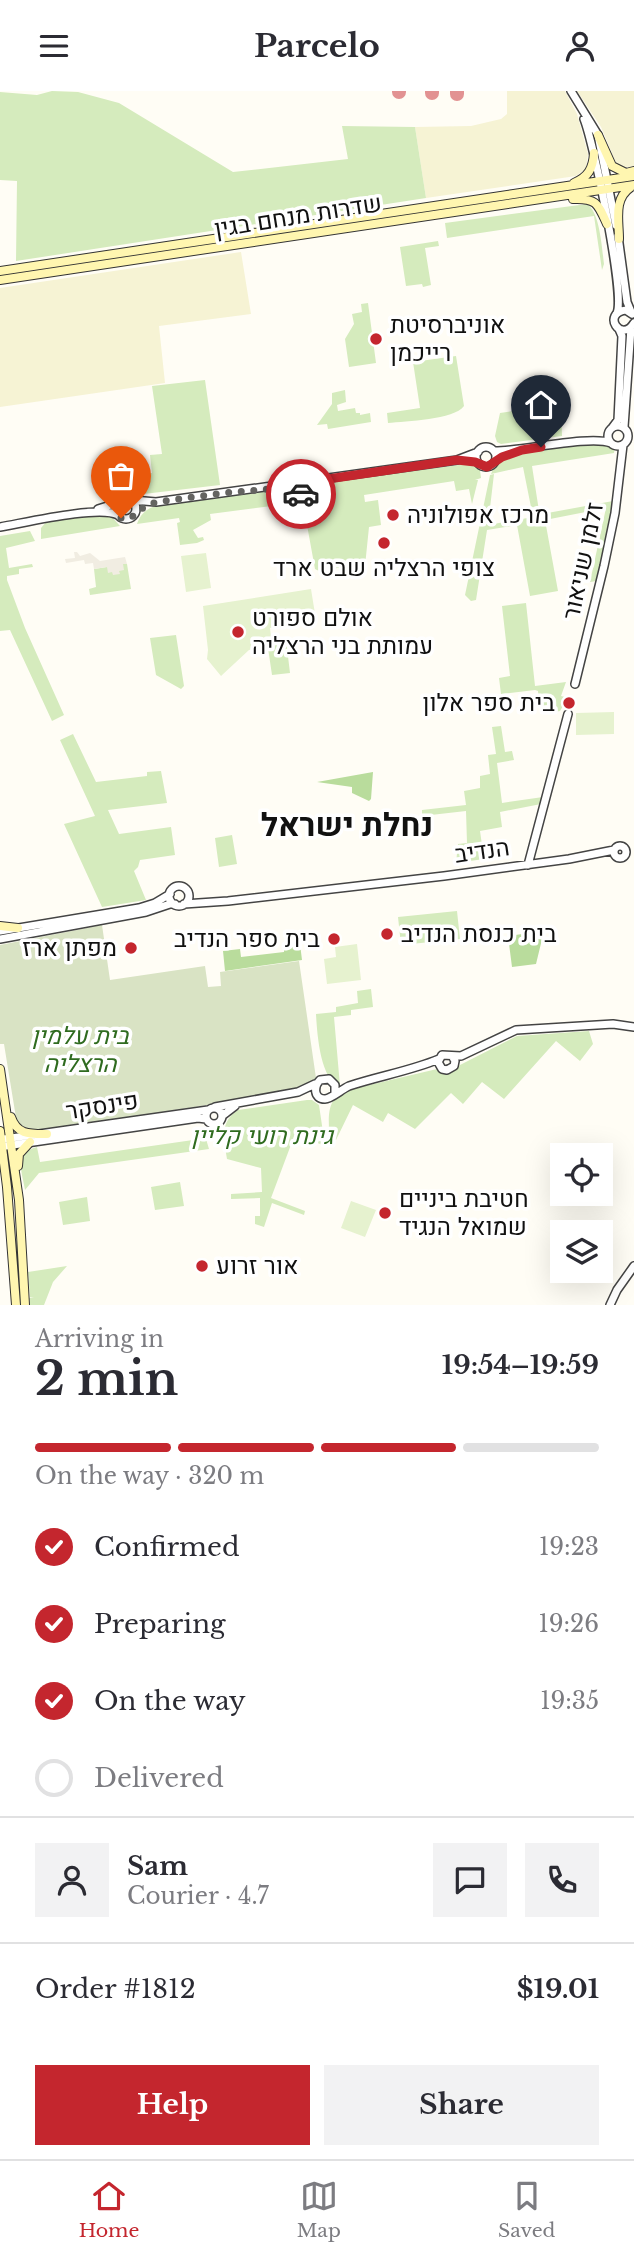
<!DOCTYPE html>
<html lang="en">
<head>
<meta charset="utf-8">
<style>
  :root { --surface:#fff; --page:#f2f2f3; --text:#2b2b33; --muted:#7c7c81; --line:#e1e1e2; --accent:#c4262e }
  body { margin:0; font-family:"Libre Baskerville",Heebo,serif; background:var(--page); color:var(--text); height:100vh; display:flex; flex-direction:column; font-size:26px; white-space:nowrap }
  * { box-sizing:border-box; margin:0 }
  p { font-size:23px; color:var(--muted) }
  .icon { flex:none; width:38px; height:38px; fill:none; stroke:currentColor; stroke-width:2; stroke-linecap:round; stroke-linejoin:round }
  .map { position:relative; height:1214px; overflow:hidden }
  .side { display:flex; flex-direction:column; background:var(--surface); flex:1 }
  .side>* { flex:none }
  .tools { position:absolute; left:550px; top:1052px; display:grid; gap:14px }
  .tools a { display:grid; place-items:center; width:63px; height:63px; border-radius:0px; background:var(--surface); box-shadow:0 7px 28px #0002; font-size:35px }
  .pin { position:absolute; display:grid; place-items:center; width:60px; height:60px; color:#fff; margin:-72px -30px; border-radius:50% 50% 50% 0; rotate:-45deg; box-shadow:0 0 7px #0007 }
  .pin .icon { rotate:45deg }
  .courier { position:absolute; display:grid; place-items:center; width:70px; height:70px; margin:-35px; border:5px solid #c4262e; border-radius:50%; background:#fff; color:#222; box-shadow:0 2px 9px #0007 }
  .headline em { font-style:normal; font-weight:800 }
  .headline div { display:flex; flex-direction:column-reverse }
  .headline { display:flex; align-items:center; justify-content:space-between; height:119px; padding:0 35px }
  h1 { font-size:46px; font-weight:800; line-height:52px }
  .bar { display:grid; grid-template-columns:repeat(4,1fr); gap:10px 7px; align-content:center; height:84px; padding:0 35px }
  .bar i { height:9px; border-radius:5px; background:var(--line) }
  .bar .current { background:var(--accent) }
  .bar p { grid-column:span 4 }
  .line { display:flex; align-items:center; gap:18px; padding:0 35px; border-top:2px solid var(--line) }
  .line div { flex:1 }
  .round { display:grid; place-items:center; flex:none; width:74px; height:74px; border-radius:0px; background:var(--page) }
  ol { padding:0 35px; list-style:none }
  li { display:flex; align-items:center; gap:21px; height:77px }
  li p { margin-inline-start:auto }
  li .icon { padding:7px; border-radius:50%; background:var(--accent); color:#fff; stroke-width:4 }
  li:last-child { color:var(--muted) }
  li i { width:38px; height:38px; border:4px solid var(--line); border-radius:50% }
  .button { display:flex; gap:14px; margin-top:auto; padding:14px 35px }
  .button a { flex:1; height:80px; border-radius:0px; background:var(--accent); color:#fff; font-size:28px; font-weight:800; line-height:80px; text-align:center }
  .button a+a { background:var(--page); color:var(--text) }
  header { display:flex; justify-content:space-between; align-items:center; height:91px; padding:0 35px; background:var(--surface); font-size:32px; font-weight:800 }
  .menu { display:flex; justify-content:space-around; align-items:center; height:98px; border-top:2px solid var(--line); background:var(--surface); font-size:19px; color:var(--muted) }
  .menu a { display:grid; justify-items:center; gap:4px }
  .menu .current { color:var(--accent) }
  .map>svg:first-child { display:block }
  .farmland { fill:#f6f3d4 }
  .green { fill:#d5ebbd }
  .forest { fill:#b9dc9c }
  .cemetery { fill:#d9e3c4 }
  .pitch { fill:#e6f2cf }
  .plaza { fill:#f1ede2 }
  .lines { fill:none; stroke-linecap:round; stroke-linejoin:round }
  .taxiway { stroke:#e29292; stroke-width:14 }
  .tertiary-casing { stroke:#444; stroke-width:10 }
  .secondary-casing { stroke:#333; stroke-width:10 }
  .tertiary { stroke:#fff; stroke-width:7 }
  .secondary { stroke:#fff6b0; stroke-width:8 }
  .done { stroke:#646461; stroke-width:7; stroke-dasharray:0 12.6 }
  .route { stroke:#c4262e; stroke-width:9 }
  .poi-dot { fill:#c4262e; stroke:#fff; stroke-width:2.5 }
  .labels { text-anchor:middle; stroke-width:7; stroke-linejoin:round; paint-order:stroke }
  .street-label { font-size:24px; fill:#111; stroke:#fff }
  .poi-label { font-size:24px; fill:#111; stroke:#fff; text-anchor:start }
  .park-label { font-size:24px; font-style:italic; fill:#2f6b1f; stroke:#fff }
  .district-label { font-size:32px; font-weight:bold; fill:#111; stroke:#fff }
</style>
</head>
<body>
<header><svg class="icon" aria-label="menu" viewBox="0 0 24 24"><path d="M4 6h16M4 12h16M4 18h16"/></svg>Parcelo<svg class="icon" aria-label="person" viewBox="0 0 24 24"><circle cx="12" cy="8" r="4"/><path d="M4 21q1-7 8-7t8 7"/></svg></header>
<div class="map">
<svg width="634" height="1214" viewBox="0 0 634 1214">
  <rect width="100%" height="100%" fill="#fffdf5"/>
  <path class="farmland" d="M507,0H565L577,23L588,63L586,78L576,85L426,107L415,36L471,35L501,28L507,23Z
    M577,0H634V76H620L616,72L601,36Z
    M241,161L251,223L159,235L165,292L0,316V197Z"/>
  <path class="green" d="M52,0L78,1L119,12L233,81L348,68L342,35L415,36L426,107L16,170L17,90L0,89V1L37,4Z
    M587,113C600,121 602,158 604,173L602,179L594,125L447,147L445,132Z
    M438,150L439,155L425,157L431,194L423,196L422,193L406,195L400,156Z
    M368,212L376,272L349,276L345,248L354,233L352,223L362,221L361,213Z
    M456,265L464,315C454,329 406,330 388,332L387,322L420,317L413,271Z
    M205,289L220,394L135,404L130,400L126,385L152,382L150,364L162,363L152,295Z
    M345,299L346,311L337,314L338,320L355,317L356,322H360V324L370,322L371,331L328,338L327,333L317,334L332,313V302Z
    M561,313L562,345L501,353L497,351L495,345L500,322Z
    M591,352L612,355L615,356L614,362L532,375L539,420L542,423L613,410L597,490L590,491L606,417L545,429L558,500L530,505L517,434L487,439L476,509L471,510L465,504L490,384L494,383L488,434L533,426L523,376L491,383C495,372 504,366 515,363Z
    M460,372L474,374L480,379L481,387L475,389H478L472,413L469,398L456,400L454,390L364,404L365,411L378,409L381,434L369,436L365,475L341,478V476L321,481L315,478L303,412C305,402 314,397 322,392L459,374Z
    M265,400L273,401L287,413L210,423L211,429L193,439L198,447L203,446L204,449L197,452L180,454L177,432L180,431L179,427L137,433C143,415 158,414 174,411L175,413Z
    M88,424H110L120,435L41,448V437L47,430Z
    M30,440L35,450L6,457L9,477L32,473L33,476L19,478V483L7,485V489L25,537L64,624L52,630L10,539L0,540V445Z
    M123,473H127L131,498L90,504L89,498L96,496L94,478L107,476L119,480Z
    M526,512L535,595L566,591L561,605L576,609L574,617L563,615L560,620L548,622L547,614L539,615L538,600L535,599L501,603L499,587L510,585L502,515Z
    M176,544L184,595L181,598L156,584L150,547Z
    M286,549L290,582L272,584L268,557L272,555V551Z
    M501,635L505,661L512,660L514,669L497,672L502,712L543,706L541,713L500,721L502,736L480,740L484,768L456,772L458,753L467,752L466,720L422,725V719L466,714L464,700L480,697V685L490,683L488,664L496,663L492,636Z
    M73,643L96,691L147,685V681L161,680L167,712L108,719L119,743L171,736L175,764L140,769L138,776L134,780L146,809L102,816L64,733L95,725L60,649Z
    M232,744L237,773L219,776L215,747Z
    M457,820L460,848L401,854L398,826Z
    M371,898L373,916L351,919V924L334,926L340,995C320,990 317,941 316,923L336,921V916L358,912L357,900Z
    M589,940L593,953L580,970L556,950L504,1008L482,991L463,1013L451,1002L415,1038L388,1022L383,1031L353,1014L336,1049L329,1043C329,1026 326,1010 344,1000L437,978L446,983L454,980L460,974L517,945Z
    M307,1009H312L319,1014L325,1055L295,1043L271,1107L305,1120L304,1124L272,1112L264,1136L255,1133V1125H260V1107L231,1108V1103L262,1101L261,1077L227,1068C224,1049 219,1031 238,1019Z
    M200,1048H206L209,1058L39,1082L25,1099C22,1080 13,1062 37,1056L40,1071Z
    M180,1091L184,1115L155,1119L151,1096Z
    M87,1106L90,1130L63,1134L59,1111Z
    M67,1175L53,1191L44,1214H30L29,1207L34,1206H30L28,1181Z"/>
  <path class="forest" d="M373,681L371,708L369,710L352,702V696L317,691Z
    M544,840L536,873L512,876L508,845Z
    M300,853L302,869L225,880L223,860L240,858L241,866L284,861V855Z"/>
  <path class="cemetery" d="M102,834L110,889L205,875L208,896L221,895L220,881L299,870L316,987L312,993L305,997C213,1014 121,1028 29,1041L17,1033L4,953H0V854Z"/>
  <path class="pitch" d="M206,462L211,497L186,501L181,465Z
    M311,498L316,529L270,537L272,555L249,559L221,585L207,568L208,559L203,515Z
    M614,621V643L576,644V622Z
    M357,853L361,889L327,893L324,868L336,866L335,856Z
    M351,1110L376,1119L365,1146L341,1137Z"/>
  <path class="plaza" d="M74,461H77L80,465L90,462L100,470L125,466L127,473H123L124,479L119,480L120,483L113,484L112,481L108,482L107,476L94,478L93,472L85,473L84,469L66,472L65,468L75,467Z"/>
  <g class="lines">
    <path class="taxiway" d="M399,1V0
      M432,2V0
      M457,3V0"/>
    <defs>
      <path id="tertiary" d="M571,0L598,44L616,134
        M584,28C594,53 625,203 617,222
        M618,145L627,211L632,223
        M632,223L626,219C601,222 621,253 634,232
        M608 345a10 10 0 1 1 20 0a10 10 0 1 1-20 0Z
        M624,336L631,237
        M612,337L618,329L622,245L619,238
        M476 366a10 10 0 1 1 20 0a10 10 0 1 1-20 0Z
        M495,360C523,360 590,344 611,352
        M285 398a9 9 0 1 1 18 0a9 9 0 1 1-18 0Z
        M300,391L457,369L478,361
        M116 418a10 10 0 1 1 20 0a10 10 0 1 1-20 0Z
        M133,409L156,411L286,393
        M98,418L117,412
        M0,436C24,432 99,414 118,424
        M575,593L604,475L615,422L623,354
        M614 761a6 6 0 1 1 12 0a6 6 0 1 1-12 0Z
        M528,774L568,623
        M169 805a10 10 0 1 1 20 0a10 10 0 1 1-20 0Z
        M184,813L228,810L444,785L569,768L614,759
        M0,840L139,817L155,812L170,803
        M0,848L146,821L170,813H175
        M452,965L455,970L454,975L447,979L442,978L438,971L442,964L461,965L516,939L613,933L634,936
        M335,1002V994L329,988L320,989C314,995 313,1008 325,1008C331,1008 342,998 349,995C379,985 410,980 439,968
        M215,1016L298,1001L315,993
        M206 1025a8 8 0 1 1 16 0a8 8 0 1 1-16 0Z
        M222,1025L235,1015
        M4,1048L208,1019
        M6,1055L198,1027L206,1028
        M610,1214L617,1199L634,1175"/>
      <path id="secondary" d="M598,44L612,75L626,82L634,80
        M574,92C588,86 593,78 594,62
        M573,108C597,107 598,113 607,133
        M619,148C619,129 613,108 631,96
        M0,180L634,85
        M0,189L634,94
        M0,835L18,837
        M0,978L19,1109L25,1214
        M11,1026C17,1044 30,1043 47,1043
        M0,1040L7,1096L16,1214
        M18,1075L19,1063L30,1051"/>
    </defs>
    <use href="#tertiary" class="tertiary-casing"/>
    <use href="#secondary" class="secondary-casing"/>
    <use href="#tertiary" class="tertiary"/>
    <use href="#secondary" class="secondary"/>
  </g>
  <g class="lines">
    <path class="done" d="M121,427H131L139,419L156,411L224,402L270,398L286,402L292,406L301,403"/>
    <path class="route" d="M301,403L309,396L328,388L457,369L475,371L487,376L502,366L522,359L541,356"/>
  </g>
  <g class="poi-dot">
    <circle cx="376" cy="248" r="7"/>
    <circle cx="393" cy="424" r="7"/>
    <circle cx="384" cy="452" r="7"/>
    <circle cx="238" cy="541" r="7"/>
    <circle cx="569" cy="612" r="7"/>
    <circle cx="387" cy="843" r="7"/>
    <circle cx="334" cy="848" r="7"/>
    <circle cx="131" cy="857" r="7"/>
    <circle cx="385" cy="1122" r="7"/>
    <circle cx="202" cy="1175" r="7"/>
  </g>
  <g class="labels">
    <g class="street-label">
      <text transform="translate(298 125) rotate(-9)" y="8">שדרות מנחם בגין</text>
      <text transform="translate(583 470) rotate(-78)" y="8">זלמן שניאור</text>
      <text transform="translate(482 760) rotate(-8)" y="8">הנדיב</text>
      <text transform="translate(102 1015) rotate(-9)" y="8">פינסקר</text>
    </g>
    <g class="poi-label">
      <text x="390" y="242">אוניברסיטת<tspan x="390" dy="28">רייכמן</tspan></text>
      <text x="407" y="432">מרכז אפולוניה</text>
      <text x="384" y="485" text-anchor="middle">צופי הרצליה שבט ארד</text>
      <text x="252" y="535">אולם ספורט<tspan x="252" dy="28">עמותת בני הרצליה</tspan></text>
      <text x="555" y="620" text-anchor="end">בית ספר אלון</text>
      <text x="401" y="851">בית כנסת הנדיב</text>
      <text x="320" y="856" text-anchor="end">בית ספר הנדיב</text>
      <text x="117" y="865" text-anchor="end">מפתן ארז</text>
      <text x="399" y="1116">חטיבת ביניים<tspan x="399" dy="28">שמואל הנגיד</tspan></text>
      <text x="216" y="1183">אור זרוע</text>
    </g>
    <g class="park-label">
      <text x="80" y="953">בית עלמין<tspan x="80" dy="28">הרצליה</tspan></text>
      <text x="262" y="1053">גינת רועי קליין</text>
    </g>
    <g class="district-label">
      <text x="347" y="745">נחלת ישראל</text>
    </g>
  </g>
</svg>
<div class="tools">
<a><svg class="icon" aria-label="locate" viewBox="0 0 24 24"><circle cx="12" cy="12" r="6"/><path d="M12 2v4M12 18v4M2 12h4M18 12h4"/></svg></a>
<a><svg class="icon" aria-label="layers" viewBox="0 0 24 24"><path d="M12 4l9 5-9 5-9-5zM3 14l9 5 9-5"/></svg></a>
</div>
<div class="pin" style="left:121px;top:427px;background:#ea580c"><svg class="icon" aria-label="bag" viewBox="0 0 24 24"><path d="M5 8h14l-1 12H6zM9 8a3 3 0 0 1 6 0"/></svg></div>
<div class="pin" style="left:541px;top:356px;background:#1f2937"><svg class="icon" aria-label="home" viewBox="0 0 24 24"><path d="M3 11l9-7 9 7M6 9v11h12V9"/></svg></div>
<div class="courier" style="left:301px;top:403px"><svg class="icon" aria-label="car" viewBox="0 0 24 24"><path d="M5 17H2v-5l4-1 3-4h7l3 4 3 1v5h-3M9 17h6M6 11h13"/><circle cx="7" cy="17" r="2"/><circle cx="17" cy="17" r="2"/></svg></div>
</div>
<section class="side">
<div class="headline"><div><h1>2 min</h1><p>Arriving in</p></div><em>19:54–19:59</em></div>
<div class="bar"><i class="current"></i><i class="current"></i><i class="current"></i><i></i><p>On the way · 320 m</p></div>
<ol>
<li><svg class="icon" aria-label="check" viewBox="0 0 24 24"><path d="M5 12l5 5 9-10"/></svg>Confirmed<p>19:23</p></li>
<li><svg class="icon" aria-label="check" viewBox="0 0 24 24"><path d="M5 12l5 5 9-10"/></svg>Preparing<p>19:26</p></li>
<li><svg class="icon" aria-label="check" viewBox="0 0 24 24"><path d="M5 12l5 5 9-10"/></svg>On the way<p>19:35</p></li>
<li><i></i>Delivered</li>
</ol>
<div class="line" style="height:126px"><a class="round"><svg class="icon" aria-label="person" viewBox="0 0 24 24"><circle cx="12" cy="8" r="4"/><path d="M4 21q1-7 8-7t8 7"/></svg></a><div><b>Sam</b><p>Courier · 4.7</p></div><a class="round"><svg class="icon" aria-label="chat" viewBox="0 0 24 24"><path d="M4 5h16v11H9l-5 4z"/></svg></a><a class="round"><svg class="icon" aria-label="phone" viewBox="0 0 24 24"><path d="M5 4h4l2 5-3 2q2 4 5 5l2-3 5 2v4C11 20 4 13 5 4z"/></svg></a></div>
<div class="line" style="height:91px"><div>Order #1812</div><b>$19.01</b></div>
<div class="button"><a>Help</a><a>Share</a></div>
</section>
<nav class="menu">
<a class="current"><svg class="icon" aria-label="home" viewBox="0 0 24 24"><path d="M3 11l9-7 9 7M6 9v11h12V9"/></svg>Home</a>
<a><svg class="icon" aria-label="map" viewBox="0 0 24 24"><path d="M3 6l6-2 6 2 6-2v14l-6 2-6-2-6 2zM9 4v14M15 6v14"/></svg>Map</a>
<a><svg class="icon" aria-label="saved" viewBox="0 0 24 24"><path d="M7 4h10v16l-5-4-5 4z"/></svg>Saved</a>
</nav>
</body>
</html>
